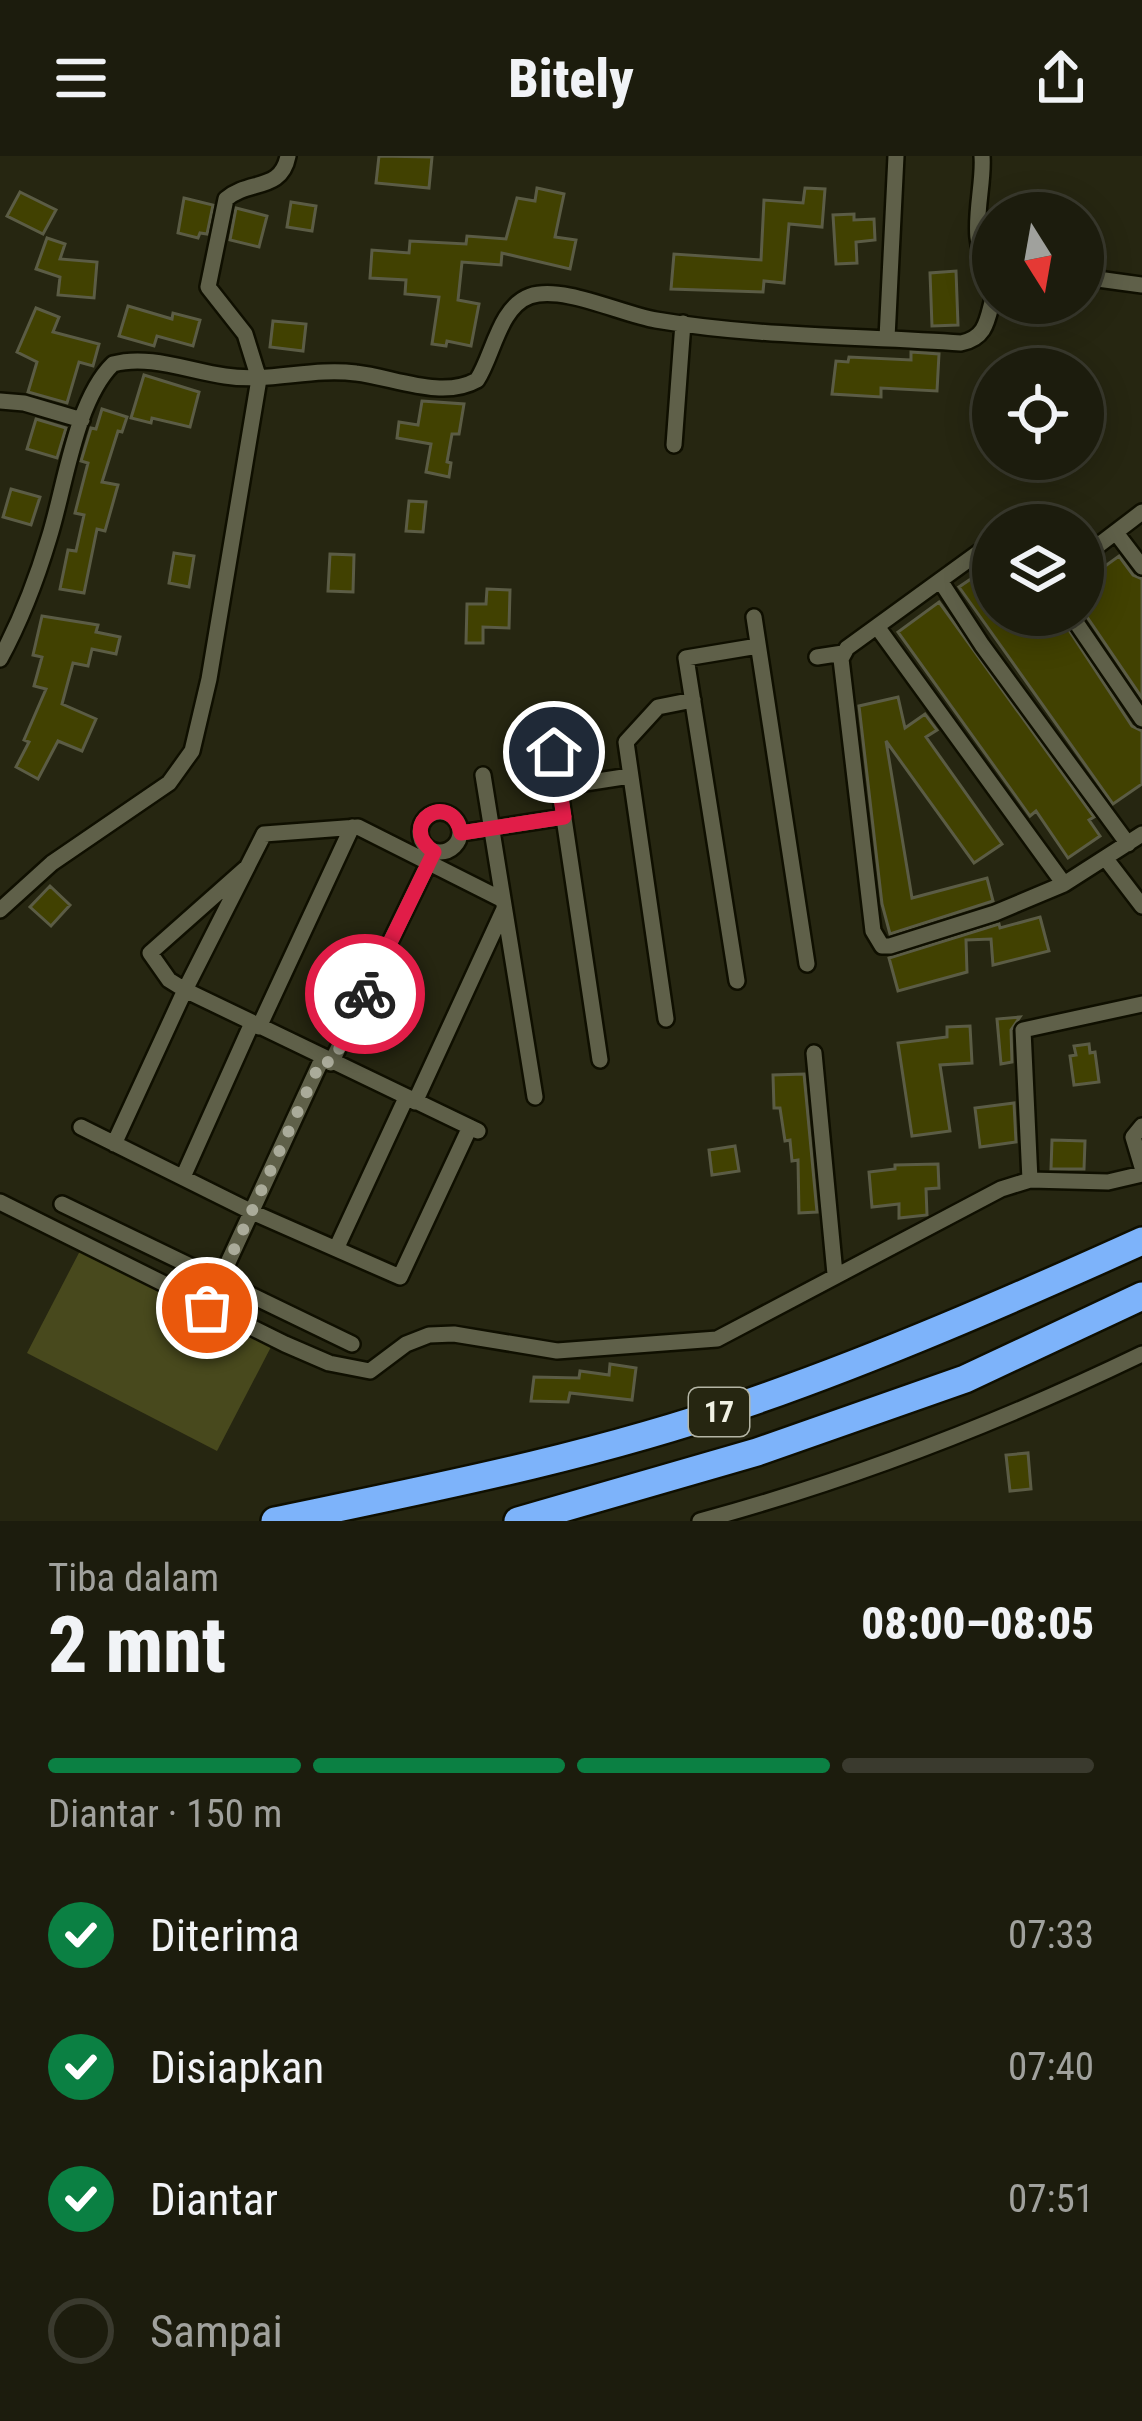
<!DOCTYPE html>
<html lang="id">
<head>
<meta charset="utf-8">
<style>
  :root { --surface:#1c1c0d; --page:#29291b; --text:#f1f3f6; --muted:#a0a19d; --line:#3a3a2e; --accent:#0b8043 }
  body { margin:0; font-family:"Roboto Condensed",sans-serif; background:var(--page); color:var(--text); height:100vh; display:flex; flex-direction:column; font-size:45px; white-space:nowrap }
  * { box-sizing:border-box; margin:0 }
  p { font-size:39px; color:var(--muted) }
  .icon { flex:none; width:66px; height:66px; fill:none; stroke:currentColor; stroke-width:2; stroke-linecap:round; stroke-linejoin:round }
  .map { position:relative; height:1365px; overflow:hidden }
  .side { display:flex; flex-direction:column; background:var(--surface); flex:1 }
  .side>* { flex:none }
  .needle { width:78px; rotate:169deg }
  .fabs { position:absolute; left:972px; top:36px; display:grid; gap:24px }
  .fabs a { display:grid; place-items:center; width:132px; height:132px; border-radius:50%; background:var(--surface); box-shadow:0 6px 30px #0003,0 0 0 3px var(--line); font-size:60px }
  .pin { position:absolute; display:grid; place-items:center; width:102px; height:102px; color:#fff; margin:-51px; border:6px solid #fff; border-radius:50%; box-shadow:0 3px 12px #0007 }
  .courier { position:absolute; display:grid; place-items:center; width:120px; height:120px; margin:-60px; border:9px solid #e11d48; border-radius:50%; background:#fff; color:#222; box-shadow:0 3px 15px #0007 }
  .overview em { font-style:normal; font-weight:800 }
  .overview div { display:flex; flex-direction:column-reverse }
  .overview { display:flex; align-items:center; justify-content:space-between; height:204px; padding:0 48px }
  h1 { font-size:78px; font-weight:800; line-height:90px }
  .bar { display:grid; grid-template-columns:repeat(4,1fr); gap:18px 12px; align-content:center; height:144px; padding:0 48px }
  .bar i { height:15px; border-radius:9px; background:var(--line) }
  .bar .selected { background:var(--accent) }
  .bar p { grid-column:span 4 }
  ol { padding:0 48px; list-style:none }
  li { display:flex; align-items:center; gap:36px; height:132px }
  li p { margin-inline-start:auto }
  li .icon { padding:12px; border-radius:50%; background:var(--accent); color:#fff; stroke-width:4 }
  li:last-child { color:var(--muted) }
  li i { width:66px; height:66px; border:6px solid var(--line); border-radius:50% }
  header { display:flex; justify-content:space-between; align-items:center; height:156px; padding:0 48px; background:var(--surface); font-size:54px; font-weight:800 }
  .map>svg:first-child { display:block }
  .green { fill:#48491d }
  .building { fill:#414101; stroke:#5b5c45; stroke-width:3 }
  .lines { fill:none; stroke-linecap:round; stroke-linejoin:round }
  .minor-casing { stroke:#0f0f00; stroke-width:20 }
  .motorway-casing { stroke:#0f0f00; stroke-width:32 }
  .minor { stroke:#5f6049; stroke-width:15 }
  .motorway { stroke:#7db3fa; stroke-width:27 }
  .done { stroke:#aaab9a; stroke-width:12; stroke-dasharray:0 21.6 }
  .route { stroke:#e11d48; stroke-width:15 }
  .labels { text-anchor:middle; stroke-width:9; stroke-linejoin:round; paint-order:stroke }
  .shield { fill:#262611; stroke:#b4b5a5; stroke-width:3 }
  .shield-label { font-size:30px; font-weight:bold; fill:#f1f2e4 }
</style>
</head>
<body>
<header><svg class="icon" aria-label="menu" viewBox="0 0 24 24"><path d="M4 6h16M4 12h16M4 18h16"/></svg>Bitely<svg class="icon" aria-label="share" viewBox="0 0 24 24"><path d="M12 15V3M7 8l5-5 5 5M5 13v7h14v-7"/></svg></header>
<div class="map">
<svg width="1142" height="1365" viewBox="0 0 1142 1365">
  <rect width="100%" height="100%" fill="#262611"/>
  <path class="green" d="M82,1091L272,1189L217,1295L27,1197Z"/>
  <path class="building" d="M379,0L432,1L429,32L376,27Z
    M537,32L564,38L555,81L576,84L570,113L502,97L501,109L462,106L458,144L479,148L471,190L447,185L446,190L432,188L439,141L405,138L406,124L370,122L372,94L409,97L410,85L466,88L467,80L506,83L517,42L535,45Z
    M805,32L825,33L822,71L789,68L784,127L764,125L763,136L671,133L674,98L761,104L764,44L803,47Z
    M20,36L56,54L43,78L7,60Z
    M184,42L213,49L207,78L200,77L198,82L178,77Z
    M291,46L316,50L312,75L287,71Z
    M236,52L267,60L259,91L230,84Z
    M854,58V64L874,63L875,84L856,86L857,107L836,108L833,59Z
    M47,82L65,88L60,103L97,106L94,142L58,139L60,121L36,113Z
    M956,115L958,169L932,170L930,117Z
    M128,150L172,163L173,157L200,164L193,190L157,180L154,190L119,180Z
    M36,152L59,161L53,176L99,188L93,210L79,206L67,247L28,236L37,206L17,196Z
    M273,165L306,168L303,195L270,191Z
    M911,196L939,198L937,235L881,232V241L832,238L836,205L848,206L849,201L911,204Z
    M144,219L199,236L190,271L152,262L151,267L131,262Z
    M422,245L464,248L459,278H452L447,306L451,307L449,321L426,316L431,288L397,282L399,266L418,269Z
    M102,253L127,261L122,276L118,275L102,326L118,329L105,375L97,373L84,437L60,433L68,394L76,395L84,359L75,357L88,307L81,305L91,272L96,273Z
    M36,263L66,272L57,302L27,293Z
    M11,333L40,341L31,369L3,361Z
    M409,345L426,346L423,376L406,375Z
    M174,397L194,400L189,431L169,427Z
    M330,398L354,399L353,436L328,435Z
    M1119,400L1133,419L1142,423V542L1083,455V426Z
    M993,408V459H1059L1132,570L1142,575V628L1113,648L959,431Z
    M487,433L510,434L509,472L483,471V487H466L467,448H486Z
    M939,446L1094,661L1089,664L1100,680L1068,702L1036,655L1030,660L898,476Z
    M42,460L98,469L96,476L120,481L116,498L92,493L88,510L73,507L62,548L96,563L82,595L58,585L38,623L16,611L29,586L24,584L46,533L34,530L42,501L33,499Z
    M898,541L905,572L925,558L937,574L926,581L1002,688L974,707L886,585L912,742L987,722L993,745L890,778L882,748L859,550Z
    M50,730L70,749L51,770L30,751Z
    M1040,761L1049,795L993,809L991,783L966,784L967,816L898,835L889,802L999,768L1000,772Z
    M1020,861L1011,874L1012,906L1001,908L997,863Z
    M970,870L972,907L940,909L950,975L912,980L898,887L947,881V871Z
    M1089,888L1090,897L1095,896L1099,926L1074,929L1070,900L1076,899L1074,890Z
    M804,918L817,1056L799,1057L798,1004L792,1005L790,984L785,985L780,952H774L773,919Z
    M1014,947L1016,986L980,991L975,952Z
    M1052,984L1085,985L1084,1013H1051Z
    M735,990L739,1015L712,1019L709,994Z
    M938,1008L939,1032L926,1033L927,1059L899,1062V1048L872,1051L869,1016L895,1013V1009Z
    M610,1208L636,1212L632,1244L570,1237L568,1246L531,1245L534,1221L579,1222L580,1215L609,1219Z
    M1028,1297L1031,1333L1010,1335L1006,1299Z"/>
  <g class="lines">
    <defs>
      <path id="minor" d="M982,0C985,35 964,88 993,116
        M1083,121L1142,129
        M887,182L896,0
        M0,245L24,247L82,264
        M674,289L683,167
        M1117,378L1142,411
        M993,386L847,492L841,503L873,775L882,790H890L995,757L1064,728
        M1083,401L1142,356
        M941,426L982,489L1128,688
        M1071,459L1142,563
        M754,461L807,808
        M878,472L1064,728L1142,678
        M817,501L843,497
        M0,503C20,466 37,422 49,382C65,332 75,245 113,208C149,198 189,215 225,220C269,227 312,211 356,217C393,221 442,244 477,224C493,200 499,151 530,140C563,129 621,158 656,164C756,181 860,180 961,187C986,182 987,165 993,142
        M554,595L600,904
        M483,619L535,941
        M559,631L630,620
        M420 676a20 20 0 1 1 40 0a20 20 0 1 1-40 0Z
        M461,677L564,661
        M1106,703L1142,750
        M247,711L150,797L169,824L185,834L264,678L358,671L503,744
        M0,754L52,707L169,627L192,595L209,523L259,223L245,178L208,131L226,43C249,23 281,36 288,0
        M737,825L686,502L758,490
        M666,863L626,586L658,551L693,544
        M259,871L352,671
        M814,897L835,1118
        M331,907L434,696
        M415,946L504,753
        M1142,970L1133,981L1142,1011
        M81,971L252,1056L400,1121L470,971
        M114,988L185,834L478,975
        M183,1021L252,867
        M1030,1024L1023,874L1142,848
        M0,1046L285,1188L329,1207L370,1215L406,1188L429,1179L454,1178L557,1195L717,1183L1001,1033L1030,1024L1108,1026L1142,1018
        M62,1048L352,1188
        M336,1093L406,942
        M207,1152L322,903
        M700,1365C855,1323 997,1268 1142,1198"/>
      <path id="motorway" d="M275,1365C433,1332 592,1301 745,1248C881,1201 1011,1144 1142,1085
        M518,1365L757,1296L965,1223L1142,1140"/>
    </defs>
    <use href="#minor" class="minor-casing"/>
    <use href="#motorway" class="motorway-casing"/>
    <use href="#minor" class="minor"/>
    <use href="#motorway" class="motorway"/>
  </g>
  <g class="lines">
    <path class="done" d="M207,1152L322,903L332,908L365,838"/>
    <path class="route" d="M365,838L434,696C395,668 451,632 461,677L564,661L554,596"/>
  </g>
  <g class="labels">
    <rect class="shield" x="689" y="1232" width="60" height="48" rx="9"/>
    <g class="shield-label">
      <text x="719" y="1266">17</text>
    </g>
  </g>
</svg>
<div class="fabs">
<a><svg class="needle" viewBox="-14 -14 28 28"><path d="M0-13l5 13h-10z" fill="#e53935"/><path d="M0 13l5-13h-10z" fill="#a0a19d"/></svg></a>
<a><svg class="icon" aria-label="locate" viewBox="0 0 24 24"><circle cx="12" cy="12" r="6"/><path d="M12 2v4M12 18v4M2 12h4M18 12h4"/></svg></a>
<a><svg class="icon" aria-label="layers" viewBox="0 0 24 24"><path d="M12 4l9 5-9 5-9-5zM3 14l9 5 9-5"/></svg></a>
</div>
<div class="pin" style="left:207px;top:1152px;background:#ea580c"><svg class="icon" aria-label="bag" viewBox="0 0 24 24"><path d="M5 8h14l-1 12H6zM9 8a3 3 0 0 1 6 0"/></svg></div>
<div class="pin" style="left:554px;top:596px;background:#1f2937"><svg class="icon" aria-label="home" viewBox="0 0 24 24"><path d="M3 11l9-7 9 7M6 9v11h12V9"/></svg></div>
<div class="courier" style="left:365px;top:838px"><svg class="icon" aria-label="bike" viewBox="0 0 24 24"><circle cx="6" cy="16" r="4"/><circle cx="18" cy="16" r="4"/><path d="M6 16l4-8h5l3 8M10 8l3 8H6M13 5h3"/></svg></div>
</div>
<section class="side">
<div class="overview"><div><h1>2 mnt</h1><p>Tiba dalam</p></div><em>08:00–08:05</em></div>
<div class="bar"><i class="selected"></i><i class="selected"></i><i class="selected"></i><i></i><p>Diantar · 150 m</p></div>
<ol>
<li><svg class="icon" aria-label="check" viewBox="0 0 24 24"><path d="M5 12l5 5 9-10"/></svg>Diterima<p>07:33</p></li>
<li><svg class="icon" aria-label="check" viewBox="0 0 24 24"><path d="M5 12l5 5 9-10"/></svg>Disiapkan<p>07:40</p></li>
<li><svg class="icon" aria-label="check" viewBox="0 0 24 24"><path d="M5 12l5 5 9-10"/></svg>Diantar<p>07:51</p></li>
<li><i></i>Sampai</li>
</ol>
</section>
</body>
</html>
